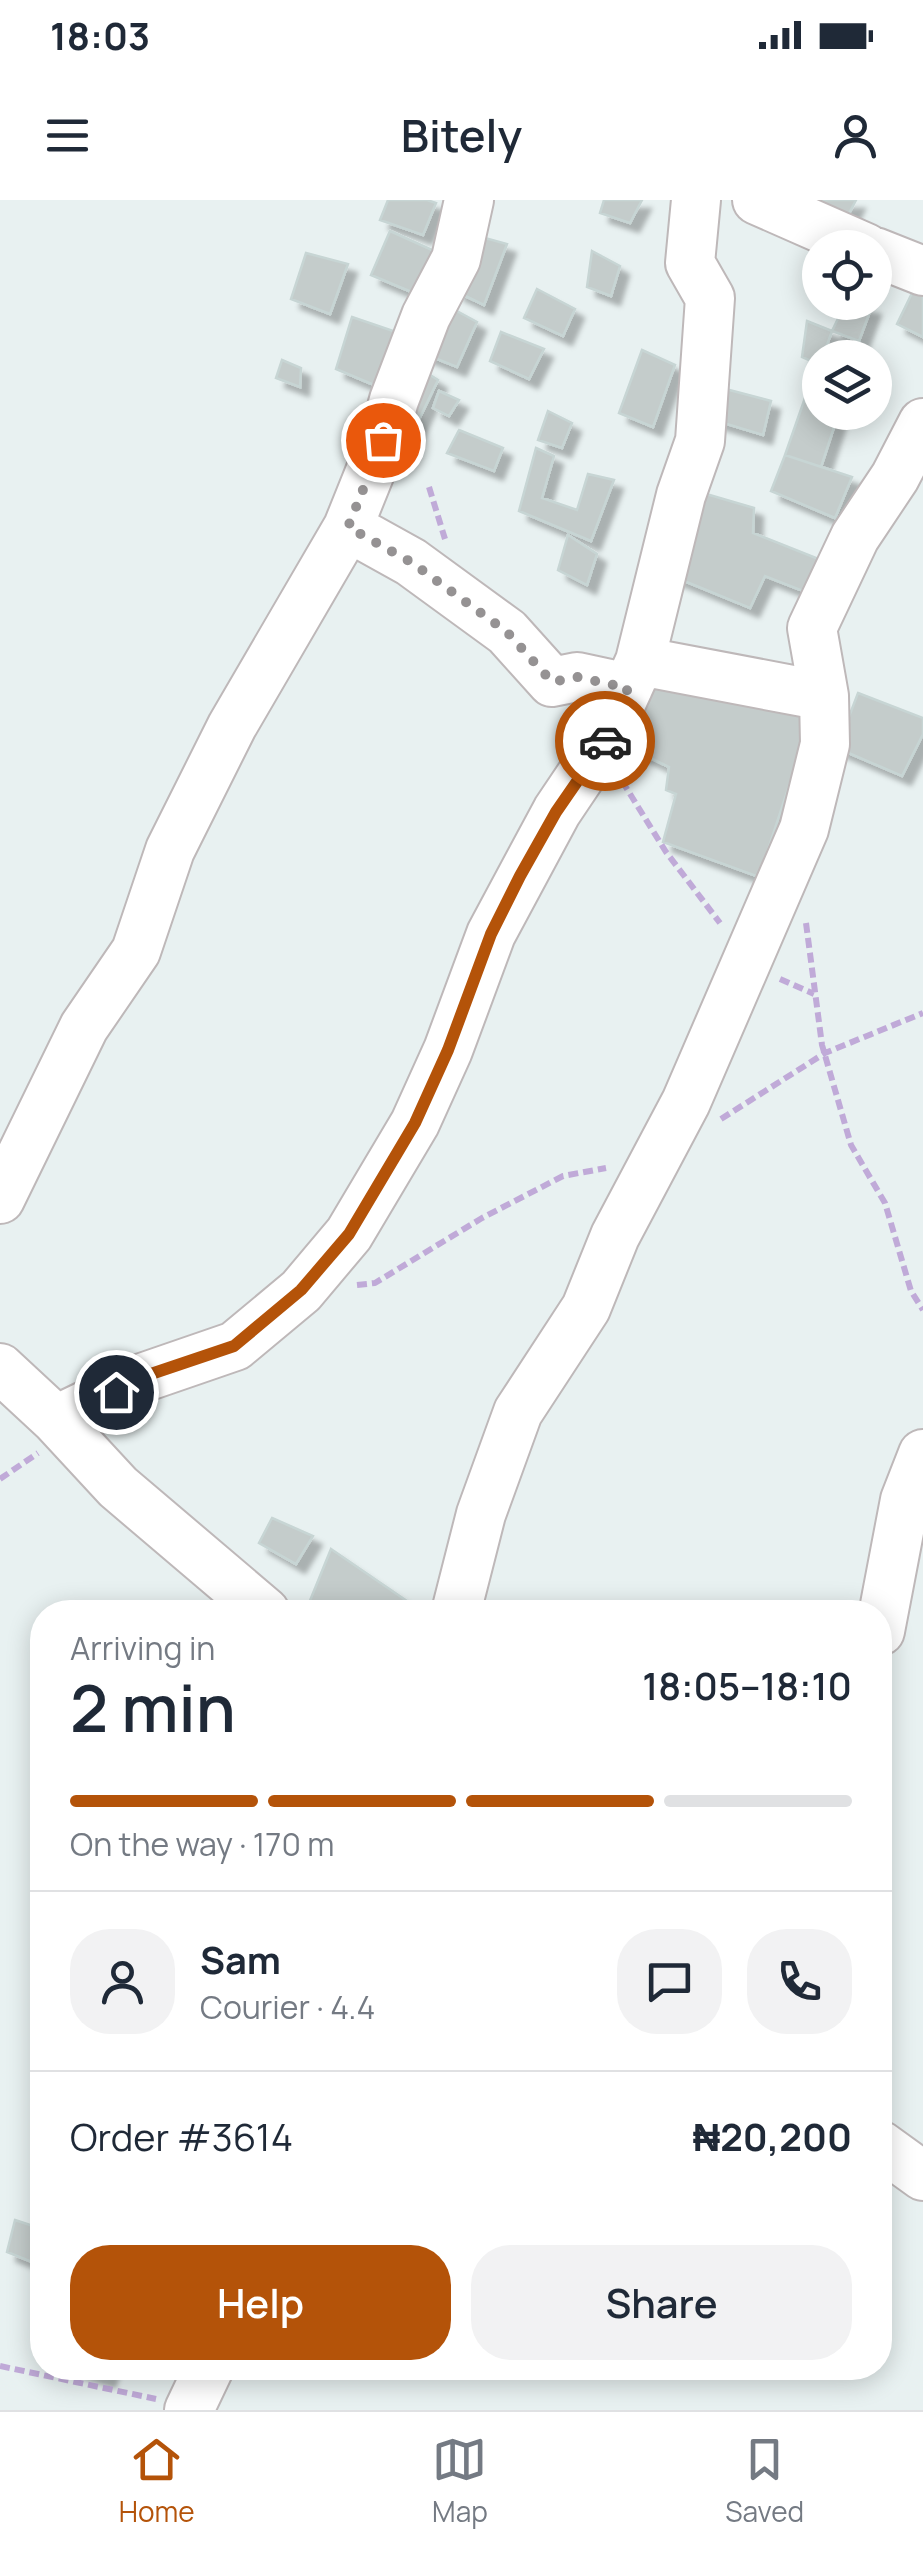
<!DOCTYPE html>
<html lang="en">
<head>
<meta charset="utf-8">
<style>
  :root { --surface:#fff; --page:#f2f2f3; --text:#1f2937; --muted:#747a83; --line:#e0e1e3; --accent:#b45309 }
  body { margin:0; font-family:Manrope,sans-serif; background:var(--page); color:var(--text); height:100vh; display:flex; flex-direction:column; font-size:38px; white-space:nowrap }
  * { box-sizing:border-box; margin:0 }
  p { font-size:32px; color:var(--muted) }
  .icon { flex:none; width:55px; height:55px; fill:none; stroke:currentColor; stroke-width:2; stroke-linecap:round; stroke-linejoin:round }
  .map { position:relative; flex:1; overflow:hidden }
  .details { position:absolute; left:30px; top:1400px; width:862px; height:780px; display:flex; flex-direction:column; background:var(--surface); border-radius:40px; box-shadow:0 5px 25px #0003 }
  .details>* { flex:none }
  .buttons { position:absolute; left:802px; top:30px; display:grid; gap:20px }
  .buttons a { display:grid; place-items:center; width:90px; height:90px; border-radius:50%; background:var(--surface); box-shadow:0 5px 25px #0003; font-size:50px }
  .pin { position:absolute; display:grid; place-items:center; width:85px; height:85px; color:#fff; margin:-42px; border:5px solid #fff; border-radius:50%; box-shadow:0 2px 10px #0007 }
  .courier { position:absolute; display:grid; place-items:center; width:100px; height:100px; margin:-50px; border:8px solid #b45309; border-radius:50%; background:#fff; color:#222; box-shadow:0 2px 12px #0007 }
  .overview em { font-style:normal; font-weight:600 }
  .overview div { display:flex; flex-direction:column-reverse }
  .overview { display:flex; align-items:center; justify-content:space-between; height:170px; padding:0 40px }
  h1 { font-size:65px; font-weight:600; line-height:75px }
  .bar { display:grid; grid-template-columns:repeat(4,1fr); gap:15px 10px; align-content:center; height:120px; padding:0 40px }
  .bar i { height:12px; border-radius:8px; background:var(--line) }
  .bar .selected { background:var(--accent) }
  .bar p { grid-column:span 4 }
  .line { display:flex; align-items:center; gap:25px; padding:0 40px; border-top:2px solid var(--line) }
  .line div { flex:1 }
  .round { display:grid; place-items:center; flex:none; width:105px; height:105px; border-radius:40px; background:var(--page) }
  .cta { display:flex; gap:20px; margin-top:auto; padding:20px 40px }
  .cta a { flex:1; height:115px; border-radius:40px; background:var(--accent); color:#fff; font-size:40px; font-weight:600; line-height:115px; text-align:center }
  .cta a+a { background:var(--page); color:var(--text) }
  .status { display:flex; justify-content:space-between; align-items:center; height:70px; padding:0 50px; background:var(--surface); direction:ltr }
  .status svg { height:28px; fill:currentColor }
  header { display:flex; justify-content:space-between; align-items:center; height:130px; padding:0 40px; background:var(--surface); font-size:45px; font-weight:600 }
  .tabs { display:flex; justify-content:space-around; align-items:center; height:140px; border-top:2px solid var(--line); background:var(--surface); font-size:28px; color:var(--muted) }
  .tabs a { display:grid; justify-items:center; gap:5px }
  .tabs .selected { color:var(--accent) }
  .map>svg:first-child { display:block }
  .building { fill:#c4cccb; stroke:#c7d5d4; stroke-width:2.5; filter:url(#shadow) }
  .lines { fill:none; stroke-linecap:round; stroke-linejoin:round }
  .minor-casing { stroke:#beb8b9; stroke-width:52 }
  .path { stroke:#c0aad8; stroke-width:6; stroke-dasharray:10 5; stroke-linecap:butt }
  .minor { stroke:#fff; stroke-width:48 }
  .done { stroke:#959293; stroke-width:10; stroke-dasharray:0 18 }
  .route { stroke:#b45309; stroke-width:12 }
</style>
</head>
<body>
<div class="status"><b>18:03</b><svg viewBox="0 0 49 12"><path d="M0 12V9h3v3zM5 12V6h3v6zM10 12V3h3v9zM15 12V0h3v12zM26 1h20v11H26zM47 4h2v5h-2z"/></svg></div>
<header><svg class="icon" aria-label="menu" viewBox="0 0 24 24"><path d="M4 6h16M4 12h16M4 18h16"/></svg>Bitely<svg class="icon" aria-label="person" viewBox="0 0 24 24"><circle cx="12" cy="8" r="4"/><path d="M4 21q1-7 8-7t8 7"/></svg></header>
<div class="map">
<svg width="923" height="2210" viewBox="0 0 923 2210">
  <defs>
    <filter id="shadow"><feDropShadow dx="9" dy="9" stdDeviation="2.5" flood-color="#0004"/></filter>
  </defs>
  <rect width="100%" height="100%" fill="#e8f1f1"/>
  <path class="building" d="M388,0H427L436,3L423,35L380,20Z
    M604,0H642L630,23L600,13Z
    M804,0H856L845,21Z
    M390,31L443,55L426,98L371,75Z
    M474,35L507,44L484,105L455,91Z
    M592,51L620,66L611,96L587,87Z
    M306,53L348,64L330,114L291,99Z
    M537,89L575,109L563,136L524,118Z
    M913,91L923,95V137L897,124Z
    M846,102L872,106L859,141L832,131Z
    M444,104L477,122L457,167L422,153Z
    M352,117L405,135L386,190L336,169Z
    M807,121L832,131L820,165L802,157Z
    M501,132L544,149L529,179L490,161Z
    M642,150L675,165L653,227L619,213Z
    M282,160L301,168L300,187L276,178Z
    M419,168L438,180L411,236L391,226Z
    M718,187L771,201L763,235L707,218Z
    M439,191L459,200L449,216L433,208Z
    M805,198L820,204V212H839L821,267L785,255Z
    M548,211L572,223L562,248L538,240Z
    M459,230L503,248L494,271L447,253Z
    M536,248L554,256L542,298L577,310L588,274L614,280L591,341L519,311Z
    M785,255L852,277L835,318L771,291Z
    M696,291L754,308L753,333L821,360L808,393L765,376L750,408L672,376Z
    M568,335L597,354L587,385L558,370Z
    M647,479L811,519L759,677L663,642L676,594L666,590L669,567L621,544Z
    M858,493L923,518V534L902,576L837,548Z
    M272,1318L313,1336L296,1364L259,1343Z
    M331,1349L423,1412H314L307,1408Z
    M15,2020L42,2029V2066L7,2052Z
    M72,2168H110L106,2178Z"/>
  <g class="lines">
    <defs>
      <path id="minor" d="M757,0L866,48
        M875,52L923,71
        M348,327L411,362L507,432L552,482L577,477L628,488
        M824,496L812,428L855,337L895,277L923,223
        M0,999L84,827L136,751L170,650L232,526L348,327L383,240L394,200L426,116L456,59L469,0
        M0,1168L56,1220L145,1177L235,1146L301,1091L349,1034L415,923L448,850L491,734L557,611L604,541L640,461L681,295L700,241L710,98L690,63L696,0
        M56,1220L118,1287L265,1412
        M456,1412L481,1314L518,1212L586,1108L615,1036L686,902L804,629L825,544L824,496L640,461
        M880,1431L905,1300L923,1254
        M880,1945L923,1976
        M189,2210L209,2168"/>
    </defs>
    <use href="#minor" class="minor-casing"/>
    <path class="path" d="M429,287L445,339
      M622,581L666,652L720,723
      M806,723L822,845L851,945L885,1003L911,1091L923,1110
      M780,779L814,794
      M721,919L825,853L923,813
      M357,1085L375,1083L482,1018L563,976L606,968
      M0,1279L38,1253
      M0,2166L156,2199"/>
    <use href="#minor" class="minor"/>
  </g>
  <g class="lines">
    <path class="done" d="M383,240L348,327L411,362L507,432L552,482L577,477L628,488L605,541"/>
    <path class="route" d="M116,1192L145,1176L234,1146L301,1090L349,1034L415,923L448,850L491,734L520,676L556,612L605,541"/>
  </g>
</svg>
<div class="buttons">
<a><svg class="icon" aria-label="locate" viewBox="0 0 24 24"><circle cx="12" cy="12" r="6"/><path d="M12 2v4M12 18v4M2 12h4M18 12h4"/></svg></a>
<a><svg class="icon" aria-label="layers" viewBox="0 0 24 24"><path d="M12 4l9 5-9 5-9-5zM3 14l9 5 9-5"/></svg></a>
</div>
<div class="pin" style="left:383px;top:240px;background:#ea580c"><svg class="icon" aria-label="bag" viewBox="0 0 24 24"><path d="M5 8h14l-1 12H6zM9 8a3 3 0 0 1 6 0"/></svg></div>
<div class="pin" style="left:116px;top:1192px;background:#1f2937"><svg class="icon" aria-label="home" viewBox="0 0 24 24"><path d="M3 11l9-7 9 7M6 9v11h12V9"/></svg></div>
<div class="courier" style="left:605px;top:541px"><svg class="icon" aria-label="car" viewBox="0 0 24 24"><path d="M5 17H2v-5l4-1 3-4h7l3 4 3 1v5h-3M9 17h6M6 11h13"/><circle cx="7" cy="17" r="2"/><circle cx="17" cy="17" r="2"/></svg></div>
<section class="details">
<div class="overview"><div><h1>2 min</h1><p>Arriving in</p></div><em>18:05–18:10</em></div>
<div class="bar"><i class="selected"></i><i class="selected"></i><i class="selected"></i><i></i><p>On the way · 170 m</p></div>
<div class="line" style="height:180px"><a class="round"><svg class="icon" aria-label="person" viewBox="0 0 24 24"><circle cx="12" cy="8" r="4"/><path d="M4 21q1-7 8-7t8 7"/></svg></a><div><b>Sam</b><p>Courier · 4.4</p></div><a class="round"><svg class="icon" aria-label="chat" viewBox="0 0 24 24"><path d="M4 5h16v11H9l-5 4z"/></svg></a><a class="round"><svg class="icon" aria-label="phone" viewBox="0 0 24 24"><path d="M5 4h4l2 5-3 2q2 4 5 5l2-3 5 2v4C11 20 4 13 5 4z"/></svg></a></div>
<div class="line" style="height:130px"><div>Order #3614</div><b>₦20,200</b></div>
<div class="cta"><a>Help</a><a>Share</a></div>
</section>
</div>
<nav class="tabs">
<a class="selected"><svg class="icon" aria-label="home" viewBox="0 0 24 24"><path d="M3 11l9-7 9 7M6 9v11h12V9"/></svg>Home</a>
<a><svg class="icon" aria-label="map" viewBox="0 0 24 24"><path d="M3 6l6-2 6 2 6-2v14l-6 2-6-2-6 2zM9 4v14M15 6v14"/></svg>Map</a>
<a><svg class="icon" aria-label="saved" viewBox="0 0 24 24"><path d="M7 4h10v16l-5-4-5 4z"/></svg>Saved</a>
</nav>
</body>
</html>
